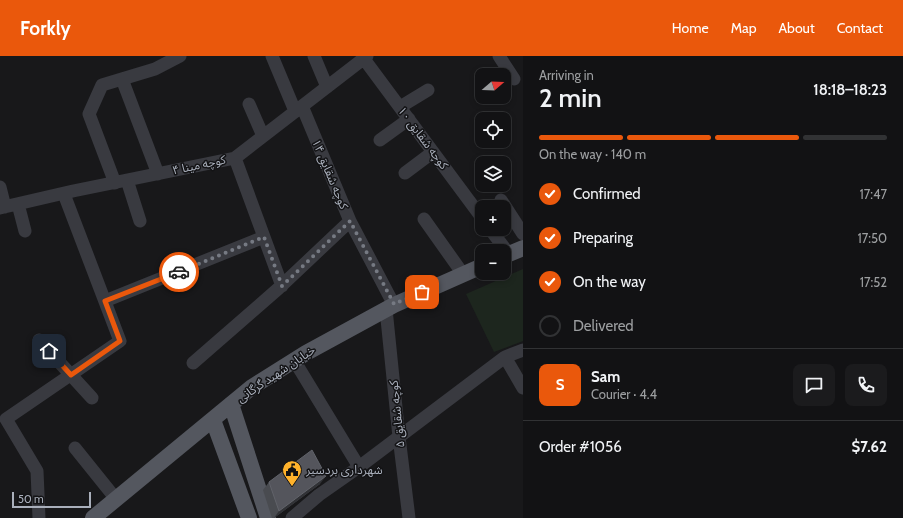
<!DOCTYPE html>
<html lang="en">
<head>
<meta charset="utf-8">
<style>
  :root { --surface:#121214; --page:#1b1b1d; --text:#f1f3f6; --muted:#9c9ea0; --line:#313234; --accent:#ea580c }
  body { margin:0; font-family:Cabin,"Noto Sans Arabic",sans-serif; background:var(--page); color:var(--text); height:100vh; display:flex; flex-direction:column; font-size:15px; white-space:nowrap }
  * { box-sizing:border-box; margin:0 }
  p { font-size:13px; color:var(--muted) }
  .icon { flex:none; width:22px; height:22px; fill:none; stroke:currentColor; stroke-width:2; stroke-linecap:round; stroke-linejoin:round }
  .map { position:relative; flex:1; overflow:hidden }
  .sheet { display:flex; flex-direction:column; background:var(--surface); width:380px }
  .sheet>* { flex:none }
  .needle { width:26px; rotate:71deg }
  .fabs { position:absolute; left:475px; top:12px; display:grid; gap:8px }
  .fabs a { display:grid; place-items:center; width:36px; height:36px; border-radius:8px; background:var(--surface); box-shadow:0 2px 6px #0003,0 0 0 1px var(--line); font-size:20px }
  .scale { position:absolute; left:12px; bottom:10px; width:79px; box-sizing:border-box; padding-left:4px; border:2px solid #a9afbb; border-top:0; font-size:11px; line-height:14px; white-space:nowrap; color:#a9afbb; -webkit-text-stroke:3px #131315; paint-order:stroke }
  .pin { position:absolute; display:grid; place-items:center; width:34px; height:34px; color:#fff; margin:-17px; border-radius:8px; box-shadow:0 2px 6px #0006 }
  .courier { position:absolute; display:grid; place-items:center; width:40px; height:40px; margin:-20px; border:3px solid #ea580c; border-radius:50%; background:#fff; color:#222; box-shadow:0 1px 5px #0007 }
  .overview em { font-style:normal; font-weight:600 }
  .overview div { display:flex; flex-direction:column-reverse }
  .overview { display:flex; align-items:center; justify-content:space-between; height:68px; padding:0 16px }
  h1 { font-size:26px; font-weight:600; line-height:30px }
  .bar { display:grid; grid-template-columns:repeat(4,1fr); gap:6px 4px; align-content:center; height:48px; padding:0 16px }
  .bar i { height:5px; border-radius:3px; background:var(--line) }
  .bar .on { background:var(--accent) }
  .bar p { grid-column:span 4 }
  .line { display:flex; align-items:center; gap:10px; padding:0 16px; border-top:1px solid var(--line) }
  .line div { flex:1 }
  .round { display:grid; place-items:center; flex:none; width:42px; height:42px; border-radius:8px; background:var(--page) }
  ol { padding:0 16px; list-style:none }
  li { display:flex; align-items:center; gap:12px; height:44px }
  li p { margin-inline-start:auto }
  li .icon { padding:4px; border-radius:50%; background:var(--accent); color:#fff; stroke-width:4 }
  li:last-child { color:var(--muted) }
  li i { width:22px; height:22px; border:2px solid var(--line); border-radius:50% }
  header { display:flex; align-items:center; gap:24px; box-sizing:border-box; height:56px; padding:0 20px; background:var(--accent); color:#fff }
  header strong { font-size:19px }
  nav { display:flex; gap:22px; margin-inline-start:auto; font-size:14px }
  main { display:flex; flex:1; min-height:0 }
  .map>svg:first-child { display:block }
  .green { fill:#1d261e }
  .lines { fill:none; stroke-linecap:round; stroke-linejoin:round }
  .minor { stroke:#393a40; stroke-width:13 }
  .major { stroke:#54575f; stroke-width:16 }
  .wall { fill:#494b50 }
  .shaded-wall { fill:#313236 }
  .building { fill:#54555c; stroke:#61636a }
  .done { stroke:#767a83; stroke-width:4; stroke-dasharray:0 7.2 }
  .route { stroke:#ea580c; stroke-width:5 }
  .labels { text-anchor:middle; stroke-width:3; stroke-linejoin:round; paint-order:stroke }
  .street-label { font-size:12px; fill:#a9afbb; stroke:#131315 }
  .poi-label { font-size:12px; fill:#a9afbb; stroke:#131315; text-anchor:start }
</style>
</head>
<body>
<header>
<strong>Forkly</strong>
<nav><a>Home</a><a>Map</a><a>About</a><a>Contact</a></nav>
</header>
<main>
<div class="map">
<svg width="523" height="462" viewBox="0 0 523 462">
  <rect width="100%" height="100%" fill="#18181a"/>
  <path class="green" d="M523,213V285L494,296L466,238Z"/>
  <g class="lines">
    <path class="minor" d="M272,0L295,55
      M314,0L327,31
      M499,0L514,23
      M364,3L482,162
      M122,23L158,118
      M249,48L263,80
      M302,50L350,165L394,249
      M400,51L428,34
      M380,84L409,63
      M235,102L282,230
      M405,117L433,96
      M127,124L140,165
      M115,127L89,58L102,29L155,13L180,0
      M0,131L5,151
      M501,144L523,178
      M18,148L25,175
      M0,152L73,135L235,102L367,0
      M424,163L463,218
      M490,173L509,198
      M105,245L264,181
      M386,253L399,381L409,462
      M39,284L92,342
      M505,301L523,332
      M294,304L359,411
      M193,307L279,232L350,165
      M75,392L116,443
      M39,462L37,415L6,363L120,285L64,138
      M292,462L319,439L359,411L505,301L523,294"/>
    <path class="major" d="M504,200L523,192
      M231,348L268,462
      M213,364L249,462
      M93,462L252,331L306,297L394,249L482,210"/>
  </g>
  <path class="wall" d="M269,426L320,428L274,462H272L263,434Z"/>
  <path class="shaded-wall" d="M326,420L320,428L274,462L279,455Z"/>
  <path class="building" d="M312,394L326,420L279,455L269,426Z"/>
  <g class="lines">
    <path class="done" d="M179,216L264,181L282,230L350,165L394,248L422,236"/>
    <path class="route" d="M49,295L71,319L120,285L105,245L179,216"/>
  </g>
  <defs>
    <symbol id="civic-pin" viewBox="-11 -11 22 30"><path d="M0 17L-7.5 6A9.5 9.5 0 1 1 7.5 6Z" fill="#ffb22b" stroke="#131315"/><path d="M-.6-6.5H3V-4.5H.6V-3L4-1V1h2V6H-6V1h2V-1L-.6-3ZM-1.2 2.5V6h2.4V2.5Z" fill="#111"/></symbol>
  </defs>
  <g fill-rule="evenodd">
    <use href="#civic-pin" x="281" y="403" width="22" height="30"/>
  </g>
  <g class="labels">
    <g class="street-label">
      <text transform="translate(423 82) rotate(53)" y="4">کوچه شقایق ۱۰</text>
      <text transform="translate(199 109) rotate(-12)" y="4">کوچه مینا ۴</text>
      <text transform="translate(330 118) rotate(67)" y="4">کوچه شقایق ۱۴</text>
      <text transform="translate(276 318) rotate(-34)" y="4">خیابان شهید گرگانی</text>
      <text transform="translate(397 358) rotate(-96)" y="4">کوچه شقایق ۵</text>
    </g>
    <g class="poi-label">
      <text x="306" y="418">شهرداری بردسیر</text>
    </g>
  </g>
</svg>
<div class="fabs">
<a><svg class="needle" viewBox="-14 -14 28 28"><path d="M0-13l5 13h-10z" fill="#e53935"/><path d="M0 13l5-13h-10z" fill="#9c9ea0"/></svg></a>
<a><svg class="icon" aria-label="locate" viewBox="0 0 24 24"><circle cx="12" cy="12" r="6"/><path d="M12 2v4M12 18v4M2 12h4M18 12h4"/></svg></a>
<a><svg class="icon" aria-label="layers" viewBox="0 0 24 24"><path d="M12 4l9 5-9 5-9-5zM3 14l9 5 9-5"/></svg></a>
<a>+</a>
<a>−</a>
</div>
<div class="scale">50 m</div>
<div class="pin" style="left:422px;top:236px;background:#ea580c"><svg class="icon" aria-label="bag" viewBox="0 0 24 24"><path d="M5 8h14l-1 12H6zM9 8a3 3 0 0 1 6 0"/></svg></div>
<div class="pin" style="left:49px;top:295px;background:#1f2937"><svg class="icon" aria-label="home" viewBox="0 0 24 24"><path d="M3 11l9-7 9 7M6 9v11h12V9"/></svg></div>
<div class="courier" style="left:179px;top:216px"><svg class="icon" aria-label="car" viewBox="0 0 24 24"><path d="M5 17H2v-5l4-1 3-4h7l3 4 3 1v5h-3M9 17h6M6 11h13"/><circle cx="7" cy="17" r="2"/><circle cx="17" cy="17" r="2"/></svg></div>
</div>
<section class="sheet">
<div class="overview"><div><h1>2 min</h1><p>Arriving in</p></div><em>18:18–18:23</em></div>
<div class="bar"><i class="on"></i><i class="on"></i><i class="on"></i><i></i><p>On the way · 140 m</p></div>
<ol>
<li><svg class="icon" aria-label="check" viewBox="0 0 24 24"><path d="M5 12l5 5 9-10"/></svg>Confirmed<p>17:47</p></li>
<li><svg class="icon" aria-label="check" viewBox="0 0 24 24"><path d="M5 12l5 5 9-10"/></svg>Preparing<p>17:50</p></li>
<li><svg class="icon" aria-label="check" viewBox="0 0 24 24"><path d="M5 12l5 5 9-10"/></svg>On the way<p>17:52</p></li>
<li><i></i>Delivered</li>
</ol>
<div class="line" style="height:72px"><b class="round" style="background:var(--accent);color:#fff">S</b><div><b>Sam</b><p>Courier · 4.4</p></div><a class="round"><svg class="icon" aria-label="chat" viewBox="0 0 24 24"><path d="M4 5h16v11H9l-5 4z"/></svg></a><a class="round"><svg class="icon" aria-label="phone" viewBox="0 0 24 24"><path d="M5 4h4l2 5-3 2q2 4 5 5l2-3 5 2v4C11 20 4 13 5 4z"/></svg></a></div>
<div class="line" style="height:52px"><div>Order #1056</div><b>$7.62</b></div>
</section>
</main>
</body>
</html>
